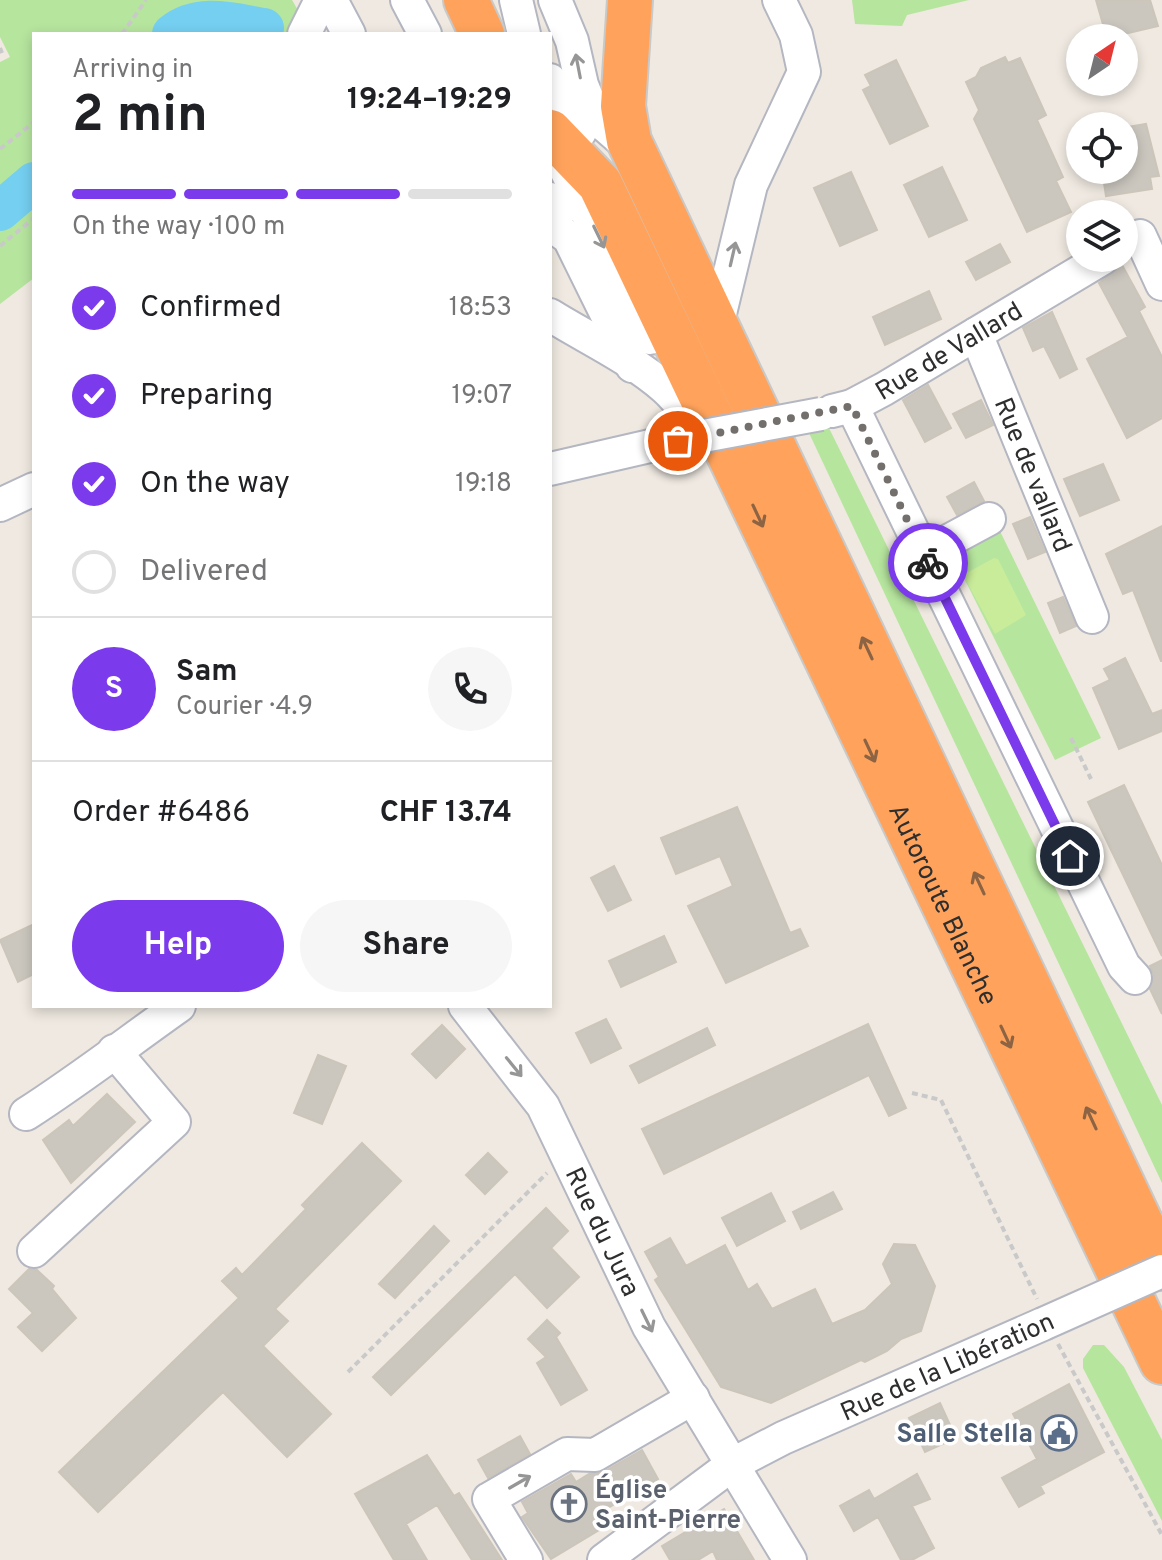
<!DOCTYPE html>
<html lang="en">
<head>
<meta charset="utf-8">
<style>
  :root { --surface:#fff; --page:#f6f6f6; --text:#202124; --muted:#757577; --line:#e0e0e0; --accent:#7c3aed }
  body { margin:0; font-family:Overpass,sans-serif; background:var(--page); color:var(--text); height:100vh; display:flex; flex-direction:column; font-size:30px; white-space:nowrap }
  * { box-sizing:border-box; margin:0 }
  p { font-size:26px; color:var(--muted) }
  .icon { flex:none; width:44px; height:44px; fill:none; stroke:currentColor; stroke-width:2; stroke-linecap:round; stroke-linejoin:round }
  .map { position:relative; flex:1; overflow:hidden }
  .sheet { position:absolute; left:32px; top:32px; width:520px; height:976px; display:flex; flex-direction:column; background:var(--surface); border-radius:0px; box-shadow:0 4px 12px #0003 }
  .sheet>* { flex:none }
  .needle { width:52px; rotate:35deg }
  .controls { position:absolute; left:1066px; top:24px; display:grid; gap:16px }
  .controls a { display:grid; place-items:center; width:72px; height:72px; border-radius:50%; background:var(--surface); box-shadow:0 4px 12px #0003; font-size:40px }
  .pin { position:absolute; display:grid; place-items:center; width:68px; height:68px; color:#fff; margin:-34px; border:4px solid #fff; border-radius:50%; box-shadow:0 2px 8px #0007 }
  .courier { position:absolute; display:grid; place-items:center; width:80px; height:80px; margin:-40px; border:6px solid #7c3aed; border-radius:50%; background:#fff; color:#222; box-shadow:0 2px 10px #0007 }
  .summary em { font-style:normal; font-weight:700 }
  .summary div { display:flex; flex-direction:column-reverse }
  .summary { display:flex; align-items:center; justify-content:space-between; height:136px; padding:0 40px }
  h1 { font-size:52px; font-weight:700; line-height:60px }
  .bar { display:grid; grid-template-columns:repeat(4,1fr); gap:12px 8px; align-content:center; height:96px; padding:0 40px }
  .bar i { height:10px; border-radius:6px; background:var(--line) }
  .bar .on { background:var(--accent) }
  .bar p { grid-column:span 4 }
  .line { display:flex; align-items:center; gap:20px; padding:0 40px; border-top:2px solid var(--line) }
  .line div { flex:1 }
  .round { display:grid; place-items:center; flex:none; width:84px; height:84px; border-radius:42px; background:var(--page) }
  ol { padding:0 40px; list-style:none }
  li { display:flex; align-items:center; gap:24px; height:88px }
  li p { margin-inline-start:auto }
  li .icon { padding:8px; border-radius:50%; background:var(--accent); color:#fff; stroke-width:4 }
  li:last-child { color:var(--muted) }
  li i { width:44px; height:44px; border:4px solid var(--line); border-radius:50% }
  .action { display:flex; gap:16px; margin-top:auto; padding:16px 40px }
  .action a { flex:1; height:92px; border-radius:48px; background:var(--accent); color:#fff; font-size:32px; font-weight:700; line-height:92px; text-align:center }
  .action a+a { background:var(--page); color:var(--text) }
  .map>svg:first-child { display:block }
  .green { fill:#b6e59e }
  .pitch { fill:#c9ec9a }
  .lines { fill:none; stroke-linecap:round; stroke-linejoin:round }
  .river { stroke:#75cff0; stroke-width:40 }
  .building { fill:#cbc7bf; stroke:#cbc5ba; stroke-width:2 }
  .minor-casing { stroke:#b4b7c1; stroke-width:36 }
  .highway-casing { stroke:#c9c9c9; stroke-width:48 }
  .path { stroke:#c9c9c9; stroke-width:4; stroke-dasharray:6 4; stroke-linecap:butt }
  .minor { stroke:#fff; stroke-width:32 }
  .highway { stroke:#ffa35c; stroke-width:44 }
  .minor-bridge-casing { stroke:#b4b7c1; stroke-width:36; stroke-linecap:butt }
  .minor-bridge { stroke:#fff; stroke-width:32 }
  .oneway { stroke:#969696 }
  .oneway2 { stroke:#8c6343 }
  .done { stroke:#726f6d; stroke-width:8; stroke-dasharray:0 14.4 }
  .route { stroke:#7c3aed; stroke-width:10 }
  .labels { text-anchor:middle; stroke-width:7; stroke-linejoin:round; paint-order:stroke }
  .street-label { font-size:26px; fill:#2e2e2e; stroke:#fff }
  .service-label { font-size:26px; font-weight:bold; fill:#4e5e75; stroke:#fff; text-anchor:end }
  .worship-label { font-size:26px; font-weight:bold; fill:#5b616d; stroke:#fff; text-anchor:start }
</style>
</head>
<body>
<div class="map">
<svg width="1162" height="1560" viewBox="0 0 1162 1560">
  <rect width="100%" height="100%" fill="#efe9e1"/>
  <path class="green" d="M0,0H292L299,12L294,34H267L271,16L259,19L235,13L224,34H34V278L0,304V62L10,57L0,37Z
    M852,0H969L907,15L902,26L855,24Z
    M828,426L1162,1105V1183L809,433Z
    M996,523L1101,738L1055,760L949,548Z
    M1093,1345H1104L1124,1367L1162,1440V1521L1083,1368V1359Z"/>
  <path class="pitch" d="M994,558L998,559L1026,615L995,634L963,575Z"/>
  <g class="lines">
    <path class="river" d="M172,34C199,12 233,23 264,28
      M0,211L34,182"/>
  </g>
  <path class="building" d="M1096,0H1150L1158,26L1107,38Z
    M1005,57L1008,63L1020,58L1046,115L1037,120L1063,177L1056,181L1071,212L1027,232L974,119L979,110L966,82L976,77L981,68Z
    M896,60L928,126L890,144L863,90L871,86L865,75Z
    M1146,124L1159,176L1150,177L1152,189L1106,196L1102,170H1124L1127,127Z
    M942,167L967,220L929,237L904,185Z
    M851,172L877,230L840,246L814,188Z
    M1000,244L1010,262L976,280L966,262Z
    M1122,265L1145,307L1139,311L1162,357V418L1127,438L1087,359L1128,337L1099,283Z
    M929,291L941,319L885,345L873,317Z
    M1052,312L1077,369L1060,378L1044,346L1033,351L1023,328Z
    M928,385L951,428L925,442L903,400Z
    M981,400L993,425L966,438L953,414Z
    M1103,464L1119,500L1080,516L1064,479Z
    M974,482L984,501L957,515L947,497Z
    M1030,517L1045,552L1028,559L1013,524Z
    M1162,526V661H1161L1133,590L1123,594L1106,554Z
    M1063,597L1076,626L1060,633L1048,603Z
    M1125,658L1152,714L1162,710V731L1119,749L1093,688L1110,680L1104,669Z
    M1124,785L1162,865V956L1088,802Z
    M737,807L790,933L800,929L808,946L726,983L688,906L733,886L720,856L676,874L661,838Z
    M614,866L631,900L608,911L591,878Z
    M34,924V974L18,982L0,940Z
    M664,936L676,962L621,987L609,961Z
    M1162,960V1014L1150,989L1154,975L1150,966Z
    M606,1019L621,1048L591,1063L576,1033Z
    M868,1024L906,1108L889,1116L869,1075L664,1174L642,1129Z
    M442,1025L465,1049L436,1078L412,1054Z
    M707,1028L715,1045L639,1083L630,1066Z
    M318,1055L346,1066L322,1124L294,1113Z
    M107,1094L135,1122L71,1183L43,1140L69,1120L73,1126Z
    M362,1143L401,1181L275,1309L288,1321L263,1346L331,1414L287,1457L223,1392L98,1512L59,1472L239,1298L222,1281L236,1268L242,1275L306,1209L302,1205Z
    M488,1153L507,1172L485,1194L466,1175Z
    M833,1192L842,1209L801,1229L793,1212Z
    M771,1193L785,1221L737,1246L722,1218Z
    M546,1208L568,1231L551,1248L579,1277L547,1308L515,1274L391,1395L373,1377Z
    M434,1226L449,1241L395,1298L379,1284Z
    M670,1238L686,1266L725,1245L748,1290L757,1284L772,1309L815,1289L832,1324L865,1310L892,1284L883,1264L894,1244L915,1245L935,1286L921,1331L901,1339L887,1351L865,1362L861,1360L771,1403L721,1387L655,1280L659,1277L645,1252Z
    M29,1269L37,1270L54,1286L52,1289L76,1318L42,1351L18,1327L33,1313L9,1289Z
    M547,1320L560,1333L556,1337L587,1390L561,1405L537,1363L546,1357L528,1339Z
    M1069,1384L1104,1452L1040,1486L1044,1493L1019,1507L1002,1478L1037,1459L1013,1414Z
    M940,1403L956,1438L925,1452L909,1418Z
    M520,1436L530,1454L488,1478L478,1460Z
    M642,1450L658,1479L594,1516L601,1529L551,1559L522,1517L528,1513L522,1502L571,1474L576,1482L589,1474L605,1471Z
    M427,1455L454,1496L459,1493L502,1560H472L437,1505L406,1524L427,1560H394L355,1494Z
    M917,1474L930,1499L912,1506L934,1548L912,1560H901L878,1517L854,1531L840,1506L869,1490L874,1499Z
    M724,1509L754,1560H717L713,1551L698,1560H670L662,1546Z"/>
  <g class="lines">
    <defs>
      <g id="minor">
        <path d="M331,0L349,34"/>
        <path d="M407,0L425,34"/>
        <path d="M516,0L524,34"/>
        <path d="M555,0L572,41L582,85L595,117L634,151"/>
        <path d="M304,34L321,0"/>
        <path d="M550,80L569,105L580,132"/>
        <path d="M557,152L649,338L671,334"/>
        <path d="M550,199L566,206L581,200"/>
        <path d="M550,224L569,238L632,366"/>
        <path d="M1140,236L1162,284"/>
        <path d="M550,315C587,338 632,359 665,388C684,405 690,421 712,437"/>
        <path d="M716,330L751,185L804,72L796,35L779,0"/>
        <path id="s1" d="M976,334L1092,617"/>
        <path d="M852,406L1124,966L1135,978"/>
        <path id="s2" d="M832,411L852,406L884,389L1103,258"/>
        <path d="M550,469L650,446"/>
        <path d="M0,505L34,489"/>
        <path d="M924,554L989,519"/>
        <path id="s3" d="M465,1006L543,1106L649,1327L790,1560"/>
        <path d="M26,1114C79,1080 128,1042 179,1006"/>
        <path d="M34,1251L174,1122L114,1051"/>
        <path d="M526,1560L489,1499L567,1454L595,1455L693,1398"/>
        <path d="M604,1560L733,1464L783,1438L1043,1324"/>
      </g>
      <g id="highway">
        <path d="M466,0L482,34"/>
        <path d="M630,0L623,106L629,141L1162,1268"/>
        <path id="s4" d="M550,132L600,184L1162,1362"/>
      </g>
    </defs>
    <use href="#minor" class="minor-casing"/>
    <use href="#highway" class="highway-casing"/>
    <path class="path" d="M122,34L146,0
      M0,48L2,53
      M0,149L34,122
      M0,246L34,218
      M1071,738L1091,779
      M912,1093L941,1100L1037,1299
      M1058,1344L1162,1535
      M348,1372L547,1173"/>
    <use href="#minor" class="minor"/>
    <use href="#highway" class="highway"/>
    <defs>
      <path id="minor-bridge" d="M650,446L821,414
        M1043,1324L1162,1271"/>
    </defs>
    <use href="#minor-bridge" class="minor-bridge-casing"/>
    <use href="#minor-bridge" class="minor-bridge"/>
  </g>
  <defs><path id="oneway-shaft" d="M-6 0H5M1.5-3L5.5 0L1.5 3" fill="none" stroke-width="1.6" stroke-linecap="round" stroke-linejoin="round" transform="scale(2)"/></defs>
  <g class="oneway">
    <use href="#oneway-shaft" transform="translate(578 66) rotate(-101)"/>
    <use href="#oneway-shaft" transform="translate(599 237) rotate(64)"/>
    <use href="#oneway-shaft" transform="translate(733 254) rotate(-77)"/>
    <use href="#oneway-shaft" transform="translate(514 1067) rotate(51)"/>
    <use href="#oneway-shaft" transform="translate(647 1321) rotate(64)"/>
    <use href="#oneway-shaft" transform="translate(520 1482) rotate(-30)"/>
  </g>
  <g class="oneway2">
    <use href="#oneway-shaft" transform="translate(758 516) rotate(65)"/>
    <use href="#oneway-shaft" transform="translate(867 648) rotate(-115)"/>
    <use href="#oneway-shaft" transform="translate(870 751) rotate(65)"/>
    <use href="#oneway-shaft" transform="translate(979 883) rotate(-115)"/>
    <use href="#oneway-shaft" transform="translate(1006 1037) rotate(65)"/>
    <use href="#oneway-shaft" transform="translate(1091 1118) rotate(-115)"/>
  </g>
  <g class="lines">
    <path class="done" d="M678,441L852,406L928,563"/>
    <path class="route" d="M928,563L1070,856"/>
  </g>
  <defs>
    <symbol id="civic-ring" viewBox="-11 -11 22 22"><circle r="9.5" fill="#fff" stroke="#5c6f8a" stroke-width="1.5"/><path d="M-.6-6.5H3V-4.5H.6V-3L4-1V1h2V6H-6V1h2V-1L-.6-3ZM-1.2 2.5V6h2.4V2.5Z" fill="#5c6f8a"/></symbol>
    <symbol id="church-ring" viewBox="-11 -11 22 22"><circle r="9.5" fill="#fff" stroke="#6b7280" stroke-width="1.5"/><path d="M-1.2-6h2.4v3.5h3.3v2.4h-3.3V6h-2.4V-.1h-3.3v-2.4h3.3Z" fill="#6b7280"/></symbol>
  </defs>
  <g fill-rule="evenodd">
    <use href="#civic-ring" x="1039" y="1413" width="40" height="40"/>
    <use href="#church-ring" x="549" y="1484" width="40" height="40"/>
  </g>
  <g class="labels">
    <g class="street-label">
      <text dy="9" stroke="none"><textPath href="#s2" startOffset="132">Rue de Vallard</textPath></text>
      <text dy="9" stroke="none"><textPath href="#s1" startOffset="152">Rue de vallard</textPath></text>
      <text dy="9" stroke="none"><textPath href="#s4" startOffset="870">Autoroute Blanche</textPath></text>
      <text dy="9" stroke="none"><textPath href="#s3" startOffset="266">Rue du Jura</textPath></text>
      <text transform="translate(947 1366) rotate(-24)" y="9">Rue de la Libération</text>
    </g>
    <g class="service-label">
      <text x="1033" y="1442">Salle Stella</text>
    </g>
    <g class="worship-label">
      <text x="595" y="1498">Église<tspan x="595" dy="30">Saint-Pierre</tspan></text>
    </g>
  </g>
</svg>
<div class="controls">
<a><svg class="needle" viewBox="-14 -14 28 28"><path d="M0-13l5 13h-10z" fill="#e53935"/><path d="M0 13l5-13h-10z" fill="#757577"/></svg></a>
<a><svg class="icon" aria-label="locate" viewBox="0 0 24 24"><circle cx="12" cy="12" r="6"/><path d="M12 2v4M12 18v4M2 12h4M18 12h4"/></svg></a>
<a><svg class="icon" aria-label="layers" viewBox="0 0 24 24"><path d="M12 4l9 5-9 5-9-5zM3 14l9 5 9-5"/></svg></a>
</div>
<div class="pin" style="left:678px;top:441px;background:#ea580c"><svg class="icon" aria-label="bag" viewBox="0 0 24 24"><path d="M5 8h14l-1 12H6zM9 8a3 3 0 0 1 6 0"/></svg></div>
<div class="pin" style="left:1070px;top:856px;background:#1f2937"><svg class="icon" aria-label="home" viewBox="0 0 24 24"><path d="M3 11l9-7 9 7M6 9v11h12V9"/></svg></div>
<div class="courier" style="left:928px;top:563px"><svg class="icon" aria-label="bike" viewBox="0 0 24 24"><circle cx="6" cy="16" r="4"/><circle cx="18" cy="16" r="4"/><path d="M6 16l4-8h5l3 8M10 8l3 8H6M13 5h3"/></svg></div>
<section class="sheet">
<div class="summary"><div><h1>2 min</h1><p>Arriving in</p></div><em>19:24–19:29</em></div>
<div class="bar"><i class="on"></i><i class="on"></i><i class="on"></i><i></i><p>On the way · 100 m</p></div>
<ol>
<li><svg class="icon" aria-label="check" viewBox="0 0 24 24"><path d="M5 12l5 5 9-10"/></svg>Confirmed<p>18:53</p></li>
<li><svg class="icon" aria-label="check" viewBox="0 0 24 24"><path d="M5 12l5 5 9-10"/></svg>Preparing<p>19:07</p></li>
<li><svg class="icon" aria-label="check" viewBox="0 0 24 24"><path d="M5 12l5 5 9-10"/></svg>On the way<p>19:18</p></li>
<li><i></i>Delivered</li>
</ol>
<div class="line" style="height:144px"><b class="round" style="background:var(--accent);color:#fff">S</b><div><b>Sam</b><p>Courier · 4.9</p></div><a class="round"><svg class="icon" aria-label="phone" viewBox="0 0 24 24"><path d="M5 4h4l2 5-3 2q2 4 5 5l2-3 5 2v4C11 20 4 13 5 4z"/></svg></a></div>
<div class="line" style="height:104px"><div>Order #6486</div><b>CHF 13.74</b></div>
<div class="action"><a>Help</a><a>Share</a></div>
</section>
</div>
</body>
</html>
